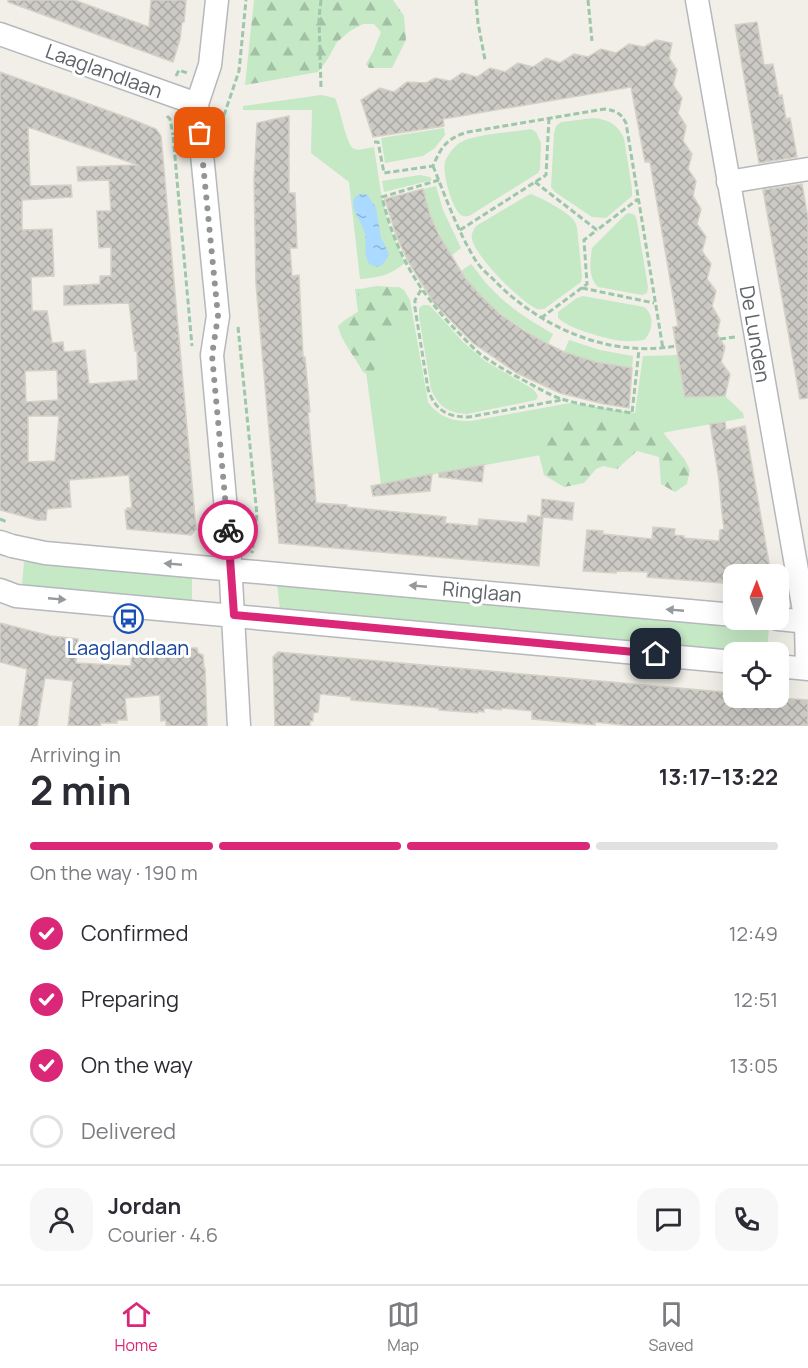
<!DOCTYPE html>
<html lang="en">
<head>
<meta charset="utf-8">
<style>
  :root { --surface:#fff; --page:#f7f7f7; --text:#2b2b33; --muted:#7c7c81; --line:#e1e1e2; --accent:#db2777 }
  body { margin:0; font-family:Manrope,sans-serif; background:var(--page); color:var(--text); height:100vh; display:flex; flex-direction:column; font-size:22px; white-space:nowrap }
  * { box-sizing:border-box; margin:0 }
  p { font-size:20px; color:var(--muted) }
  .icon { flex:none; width:33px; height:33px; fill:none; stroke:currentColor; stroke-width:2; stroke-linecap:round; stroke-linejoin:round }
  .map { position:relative; height:726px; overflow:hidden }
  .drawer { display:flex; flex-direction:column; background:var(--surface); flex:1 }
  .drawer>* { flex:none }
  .needle { width:39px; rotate:1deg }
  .controls { position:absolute; left:723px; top:564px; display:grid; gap:12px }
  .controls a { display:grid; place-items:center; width:66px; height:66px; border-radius:12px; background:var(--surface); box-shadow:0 6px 24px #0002; font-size:30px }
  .pin { position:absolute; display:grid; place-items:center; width:51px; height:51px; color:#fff; margin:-26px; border-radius:12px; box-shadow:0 3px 9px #0006 }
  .courier { position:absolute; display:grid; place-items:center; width:60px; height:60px; margin:-30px; border:4px solid #db2777; border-radius:50%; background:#fff; color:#222; box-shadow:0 2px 8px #0007 }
  .overview em { font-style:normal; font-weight:700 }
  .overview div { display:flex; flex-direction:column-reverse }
  .overview { display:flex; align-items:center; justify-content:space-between; height:102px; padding:0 30px }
  h1 { font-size:39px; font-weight:700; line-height:45px }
  .bar { display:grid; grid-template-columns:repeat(4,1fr); gap:9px 6px; align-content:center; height:72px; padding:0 30px }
  .bar i { height:8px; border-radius:4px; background:var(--line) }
  .bar .selected { background:var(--accent) }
  .bar p { grid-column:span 4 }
  .line { display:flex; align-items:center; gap:15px; padding:0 30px; border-top:2px solid var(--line) }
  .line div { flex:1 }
  .round { display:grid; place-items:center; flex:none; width:63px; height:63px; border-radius:18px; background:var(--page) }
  ol { padding:0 30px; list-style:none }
  li { display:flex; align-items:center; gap:18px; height:66px }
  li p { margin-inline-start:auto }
  li .icon { padding:6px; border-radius:50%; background:var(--accent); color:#fff; stroke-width:4 }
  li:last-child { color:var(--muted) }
  li i { width:33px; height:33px; border:3px solid var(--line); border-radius:50% }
  .tab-bar { display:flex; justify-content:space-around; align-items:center; height:84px; border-top:2px solid var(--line); background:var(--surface); font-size:16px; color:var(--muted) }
  .tab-bar a { display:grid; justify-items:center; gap:3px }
  .tab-bar .selected { color:var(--accent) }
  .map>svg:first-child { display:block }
  .green { fill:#c5e8c5 }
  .forest { fill:url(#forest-firs) }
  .water { fill:url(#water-ripples) }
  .building { fill:url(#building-cross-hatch); stroke:#d6d1c6; stroke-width:1.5; fill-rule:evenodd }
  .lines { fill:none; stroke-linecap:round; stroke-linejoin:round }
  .minor-casing { stroke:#b5b8bc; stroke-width:25 }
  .path { stroke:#9cc7a9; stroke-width:3; stroke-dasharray:6 3; stroke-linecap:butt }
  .minor { stroke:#fff; stroke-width:22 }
  .oneway { fill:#979a9d }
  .done { stroke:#929495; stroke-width:6; stroke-dasharray:0 10.8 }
  .route { stroke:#db2777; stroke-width:8 }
  .labels { text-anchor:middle; stroke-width:6; stroke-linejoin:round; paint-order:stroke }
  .street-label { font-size:20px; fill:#5f6368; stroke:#fff }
  .transit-label { font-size:20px; fill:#164399; stroke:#fff }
</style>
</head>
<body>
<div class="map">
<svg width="808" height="726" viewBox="0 0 808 726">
  <defs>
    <pattern id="forest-firs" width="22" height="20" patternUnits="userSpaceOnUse" patternTransform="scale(1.5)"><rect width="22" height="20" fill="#c5e8c5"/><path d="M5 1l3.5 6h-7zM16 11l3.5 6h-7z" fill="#a3c0a4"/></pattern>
    <pattern id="water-ripples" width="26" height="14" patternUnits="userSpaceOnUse" patternTransform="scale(1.5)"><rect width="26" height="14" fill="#aadaff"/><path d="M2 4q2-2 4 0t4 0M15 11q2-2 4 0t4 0" fill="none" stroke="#8eb4d2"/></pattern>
    <pattern id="building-cross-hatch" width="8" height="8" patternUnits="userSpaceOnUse" patternTransform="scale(1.5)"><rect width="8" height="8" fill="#cccac5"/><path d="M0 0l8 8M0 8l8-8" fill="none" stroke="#a9a8a4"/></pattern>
  </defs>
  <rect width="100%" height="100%" fill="#f1efe8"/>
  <path class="green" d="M321,95L335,98C342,114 343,133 352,148L358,150L374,147L381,193L388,223L405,263C388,276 381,277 360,279L349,182L311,153L312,110H243V106Z
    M594,118C609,120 617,124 624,138L632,189V196L606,218L592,217L555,192L551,187L554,133L556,126L561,122Z
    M444,128L445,135L435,148L423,156L385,163L381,138Z
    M531,129L536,132L541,143L540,169L538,173L469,216C466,216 464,217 461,215C452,209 442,172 445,162C447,156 453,148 458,144C470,134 514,132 531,129Z
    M420,175L430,177L432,180L384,192L382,181Z
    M436,186L443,210L461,248L451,256L430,215L423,189Z
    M530,194C539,196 567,212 573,219C575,222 576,224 577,228L582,276L581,282L544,309C539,309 539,310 535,308C519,300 475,256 472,239C471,234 473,231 476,226Z
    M629,213L635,215L637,221L648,287L647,293L642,295L598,287C588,278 590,261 592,248L625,215Z
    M471,264C478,272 484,282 492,289C509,308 531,321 553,334L548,344C515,325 482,304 461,271Z
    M399,287L404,290L410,300L428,402C438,417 454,422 471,421L570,403L635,413L643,356L678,355L685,397L725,396L743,413L744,418L381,484L355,289Z
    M583,296L644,307C655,315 653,331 644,340C635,341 625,342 616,340C600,337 570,329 558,318V312L577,298Z
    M423,305H429L433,309L463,342L485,361L533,389L538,396L536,400L467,414C448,413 438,406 431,389L419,316V308Z
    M569,340L600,350L633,356L632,368L596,362L564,352Z
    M34,561L192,577V602L35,588L22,585L24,562Z
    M277,584L769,628L767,652H742L280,610Z"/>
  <path class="forest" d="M254,0H393L404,16L406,40L392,68H369L366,64L373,52L381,32L374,24H363L350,31L337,42L327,60L318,72L245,85Z
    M377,286L391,287L401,290L409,304L407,317L391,337L373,372L367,374L363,372C355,357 341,341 338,326L345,320L359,311L358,293L365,288Z
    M627,415L650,416L685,460L690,470L687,484L675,492L661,484L659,457L637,451L617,469L603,466L596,469L584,483L564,487L544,475L537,446L546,437L554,421L573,417L608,420Z"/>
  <path class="water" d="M362,194H367L376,208L381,238L386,247L389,255L383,264L378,267L369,264C362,251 368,242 364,231C362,222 350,209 354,199C356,195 358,195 362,194Z"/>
  <path class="building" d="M8,0H74L149,27L151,0H186L184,22H182L180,39L173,62L8,2Z
    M757,22L764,65L773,64L779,96L782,95L786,119L790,118L797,157L759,163L735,25Z
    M656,40L672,43L669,58L677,70L673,85L682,98L678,113L686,126L683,141L692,154L688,169L696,181L693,196L701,209L697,224L706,237L702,251L711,264L707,279L716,291L712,306L720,320L717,334L725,347L721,362L730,374L725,396L685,397L673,327L678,326L650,162H645L631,87L443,119L444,126L373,137L361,100L380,88L394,92L407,82L426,83L435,78L450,81L462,73L477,77L490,68L505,72L518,63L533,67L546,58L560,63L574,54L588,57L601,49L616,53L629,44L644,47Z
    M0,72L131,119L156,129L161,136L196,529L191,535L127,529L125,510H127V508H132L129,475L69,480L71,507L47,509L46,520H37L0,510ZM28,127L138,165L77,167L78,181L109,180L111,211H97L99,248L111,247V276H100V284L64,286V305L129,303L135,351H137L138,380L89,384L85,350L64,352L63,342L52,343L47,311H32L31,277L54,276L52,229L22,230V200L72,197L71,185L30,186ZM57,370L58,400L26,402L25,371ZM28,416H59L55,461L28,462Z
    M289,116V193H295L297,248H290L292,276L299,275L303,357H305L310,412H308L316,503L347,505V507L446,517L445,523L478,526L479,519L527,523L528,515L541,517L542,499L574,503L572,520L543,517L539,566L279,543L256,284L254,180L257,123Z
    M802,184L808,218V398L800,399L763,190Z
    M423,189L430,215L439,235L465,278L482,297L500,314L526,332L548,344L564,352L596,362L632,368L629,408L604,404L560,393L517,373L473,343L434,303L409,263L396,235L385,199Z
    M725,422L726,430L745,426L771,574H734V584L647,577L648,572L616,571V573L583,571L587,530L603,531V534L652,539L653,527L675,529L674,535L684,536V538L719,541L720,530L724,529L722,513L719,480L710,424Z
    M484,465L482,482L439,477V473Z
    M432,474L430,491L373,496L371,486Z
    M0,623L51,636L78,639L76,663L131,666L132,643L167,645L168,647L189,646V648H197L198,653L203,655L204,667L205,668L207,726H166V720L161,721L160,695L125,698L127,720H117V723H100L101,726H68L73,681L45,678L37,726H19L27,669L0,662Z
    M278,652L734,693V698H780L808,700V726H632L595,722V725L532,719V711L502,708L501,710L484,708V712L478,711V713L439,710V708L351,700V697L320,694L318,712L313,713V721H310V726H275L273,657Z"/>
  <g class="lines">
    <defs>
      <path id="minor" d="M217,0L210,65L197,104L218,316L212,355L229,543L239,726
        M697,0L806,622L807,669
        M0,34L197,104
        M728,182L808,169
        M0,542L12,546L45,553L734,615
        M0,590L16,596L734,662
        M778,619L808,622
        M778,666L808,669"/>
    </defs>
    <use href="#minor" class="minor-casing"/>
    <path class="path" d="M321,0L319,18L321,88
      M476,0L478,23L485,60
      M588,0L592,41
      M176,76L179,70L187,73
      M167,116L170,119L173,135
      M221,124L239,71L246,0
      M180,135H173L192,346
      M374,142H378L384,173L433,166C441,147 447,138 468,132L605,109C616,111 621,113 626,123L663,349
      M433,166C446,198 458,232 476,261C481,269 489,275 495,281C541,328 610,358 676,346
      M439,180L382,197C394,248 415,286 451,325C460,334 470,345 480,354C494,364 508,372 523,380C537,387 550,396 565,400C586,406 610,409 632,413L639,350
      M535,182L597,230L638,199
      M460,230L546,175L549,118
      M582,288L654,303
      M421,290L415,300V308L428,389C435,411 448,417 469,417L561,400
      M541,318L587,284L584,240L597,230
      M238,327L257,515L252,553
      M720,339L735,337
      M0,519L7,522"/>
    <use href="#minor" class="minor"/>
  </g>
  <defs><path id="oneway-solid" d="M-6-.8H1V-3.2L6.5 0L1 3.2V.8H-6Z" transform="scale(1.5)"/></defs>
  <g class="oneway">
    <use href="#oneway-solid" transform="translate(173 564) rotate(-175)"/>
    <use href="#oneway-solid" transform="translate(418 586) rotate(-175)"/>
    <use href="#oneway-solid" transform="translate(57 599) rotate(5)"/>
    <use href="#oneway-solid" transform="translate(675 610) rotate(-175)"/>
  </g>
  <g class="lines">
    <path class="done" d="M200,133L218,316L212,355L228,530"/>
    <path class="route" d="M228,530L234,615L656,654"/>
  </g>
  <defs>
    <symbol id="bus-ring" viewBox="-11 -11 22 22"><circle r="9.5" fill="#fff" stroke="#1a4fb4" stroke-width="1.5"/><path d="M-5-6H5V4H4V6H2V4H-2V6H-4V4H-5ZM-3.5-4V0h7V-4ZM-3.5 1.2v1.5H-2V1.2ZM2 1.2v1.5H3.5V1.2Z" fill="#1a4fb4"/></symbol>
  </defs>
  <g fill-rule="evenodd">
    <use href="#bus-ring" x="112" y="602" width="33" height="33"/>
  </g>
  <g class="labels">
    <g class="street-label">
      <text transform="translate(104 71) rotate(20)" y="7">Laaglandlaan</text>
      <text transform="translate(755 334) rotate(80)" y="7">De Lunden</text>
      <text transform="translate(482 592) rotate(5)" y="7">Ringlaan</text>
    </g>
    <g class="transit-label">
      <text x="128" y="655">Laaglandlaan</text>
    </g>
  </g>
</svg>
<div class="controls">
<a><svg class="needle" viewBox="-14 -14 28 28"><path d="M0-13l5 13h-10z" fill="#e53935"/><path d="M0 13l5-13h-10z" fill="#7c7c81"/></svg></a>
<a><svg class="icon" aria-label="locate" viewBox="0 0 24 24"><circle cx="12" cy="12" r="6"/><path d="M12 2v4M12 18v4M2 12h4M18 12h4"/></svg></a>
</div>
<div class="pin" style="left:200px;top:133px;background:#ea580c"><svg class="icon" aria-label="bag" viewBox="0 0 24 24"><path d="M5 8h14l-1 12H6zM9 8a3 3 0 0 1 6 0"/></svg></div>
<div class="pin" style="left:656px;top:654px;background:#1f2937"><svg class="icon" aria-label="home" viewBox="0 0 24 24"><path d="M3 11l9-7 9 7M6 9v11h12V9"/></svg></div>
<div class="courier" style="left:228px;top:530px"><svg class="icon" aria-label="bike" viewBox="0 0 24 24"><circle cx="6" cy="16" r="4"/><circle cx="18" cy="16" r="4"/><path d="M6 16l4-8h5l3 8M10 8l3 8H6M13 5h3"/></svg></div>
</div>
<section class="drawer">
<div class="overview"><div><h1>2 min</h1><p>Arriving in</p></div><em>13:17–13:22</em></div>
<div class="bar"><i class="selected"></i><i class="selected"></i><i class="selected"></i><i></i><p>On the way · 190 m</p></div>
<ol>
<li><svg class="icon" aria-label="check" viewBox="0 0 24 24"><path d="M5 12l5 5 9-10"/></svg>Confirmed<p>12:49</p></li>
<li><svg class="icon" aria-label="check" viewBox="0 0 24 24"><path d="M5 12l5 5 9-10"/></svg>Preparing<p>12:51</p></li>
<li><svg class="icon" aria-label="check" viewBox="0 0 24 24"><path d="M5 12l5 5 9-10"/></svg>On the way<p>13:05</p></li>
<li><i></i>Delivered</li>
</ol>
<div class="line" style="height:108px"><a class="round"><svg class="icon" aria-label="person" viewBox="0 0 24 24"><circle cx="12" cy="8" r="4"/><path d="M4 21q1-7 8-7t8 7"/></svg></a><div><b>Jordan</b><p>Courier · 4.6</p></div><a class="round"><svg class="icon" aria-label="chat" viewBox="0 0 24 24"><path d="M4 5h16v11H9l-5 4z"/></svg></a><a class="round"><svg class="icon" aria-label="phone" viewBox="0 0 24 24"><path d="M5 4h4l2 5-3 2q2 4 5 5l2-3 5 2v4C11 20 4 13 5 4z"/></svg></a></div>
</section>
<nav class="tab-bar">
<a class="selected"><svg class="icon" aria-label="home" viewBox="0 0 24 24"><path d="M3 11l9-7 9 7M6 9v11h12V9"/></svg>Home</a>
<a><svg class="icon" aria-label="map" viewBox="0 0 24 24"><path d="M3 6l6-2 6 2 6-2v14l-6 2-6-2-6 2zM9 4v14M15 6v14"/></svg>Map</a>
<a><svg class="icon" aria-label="saved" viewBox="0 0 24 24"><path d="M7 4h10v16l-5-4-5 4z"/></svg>Saved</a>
</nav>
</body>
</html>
